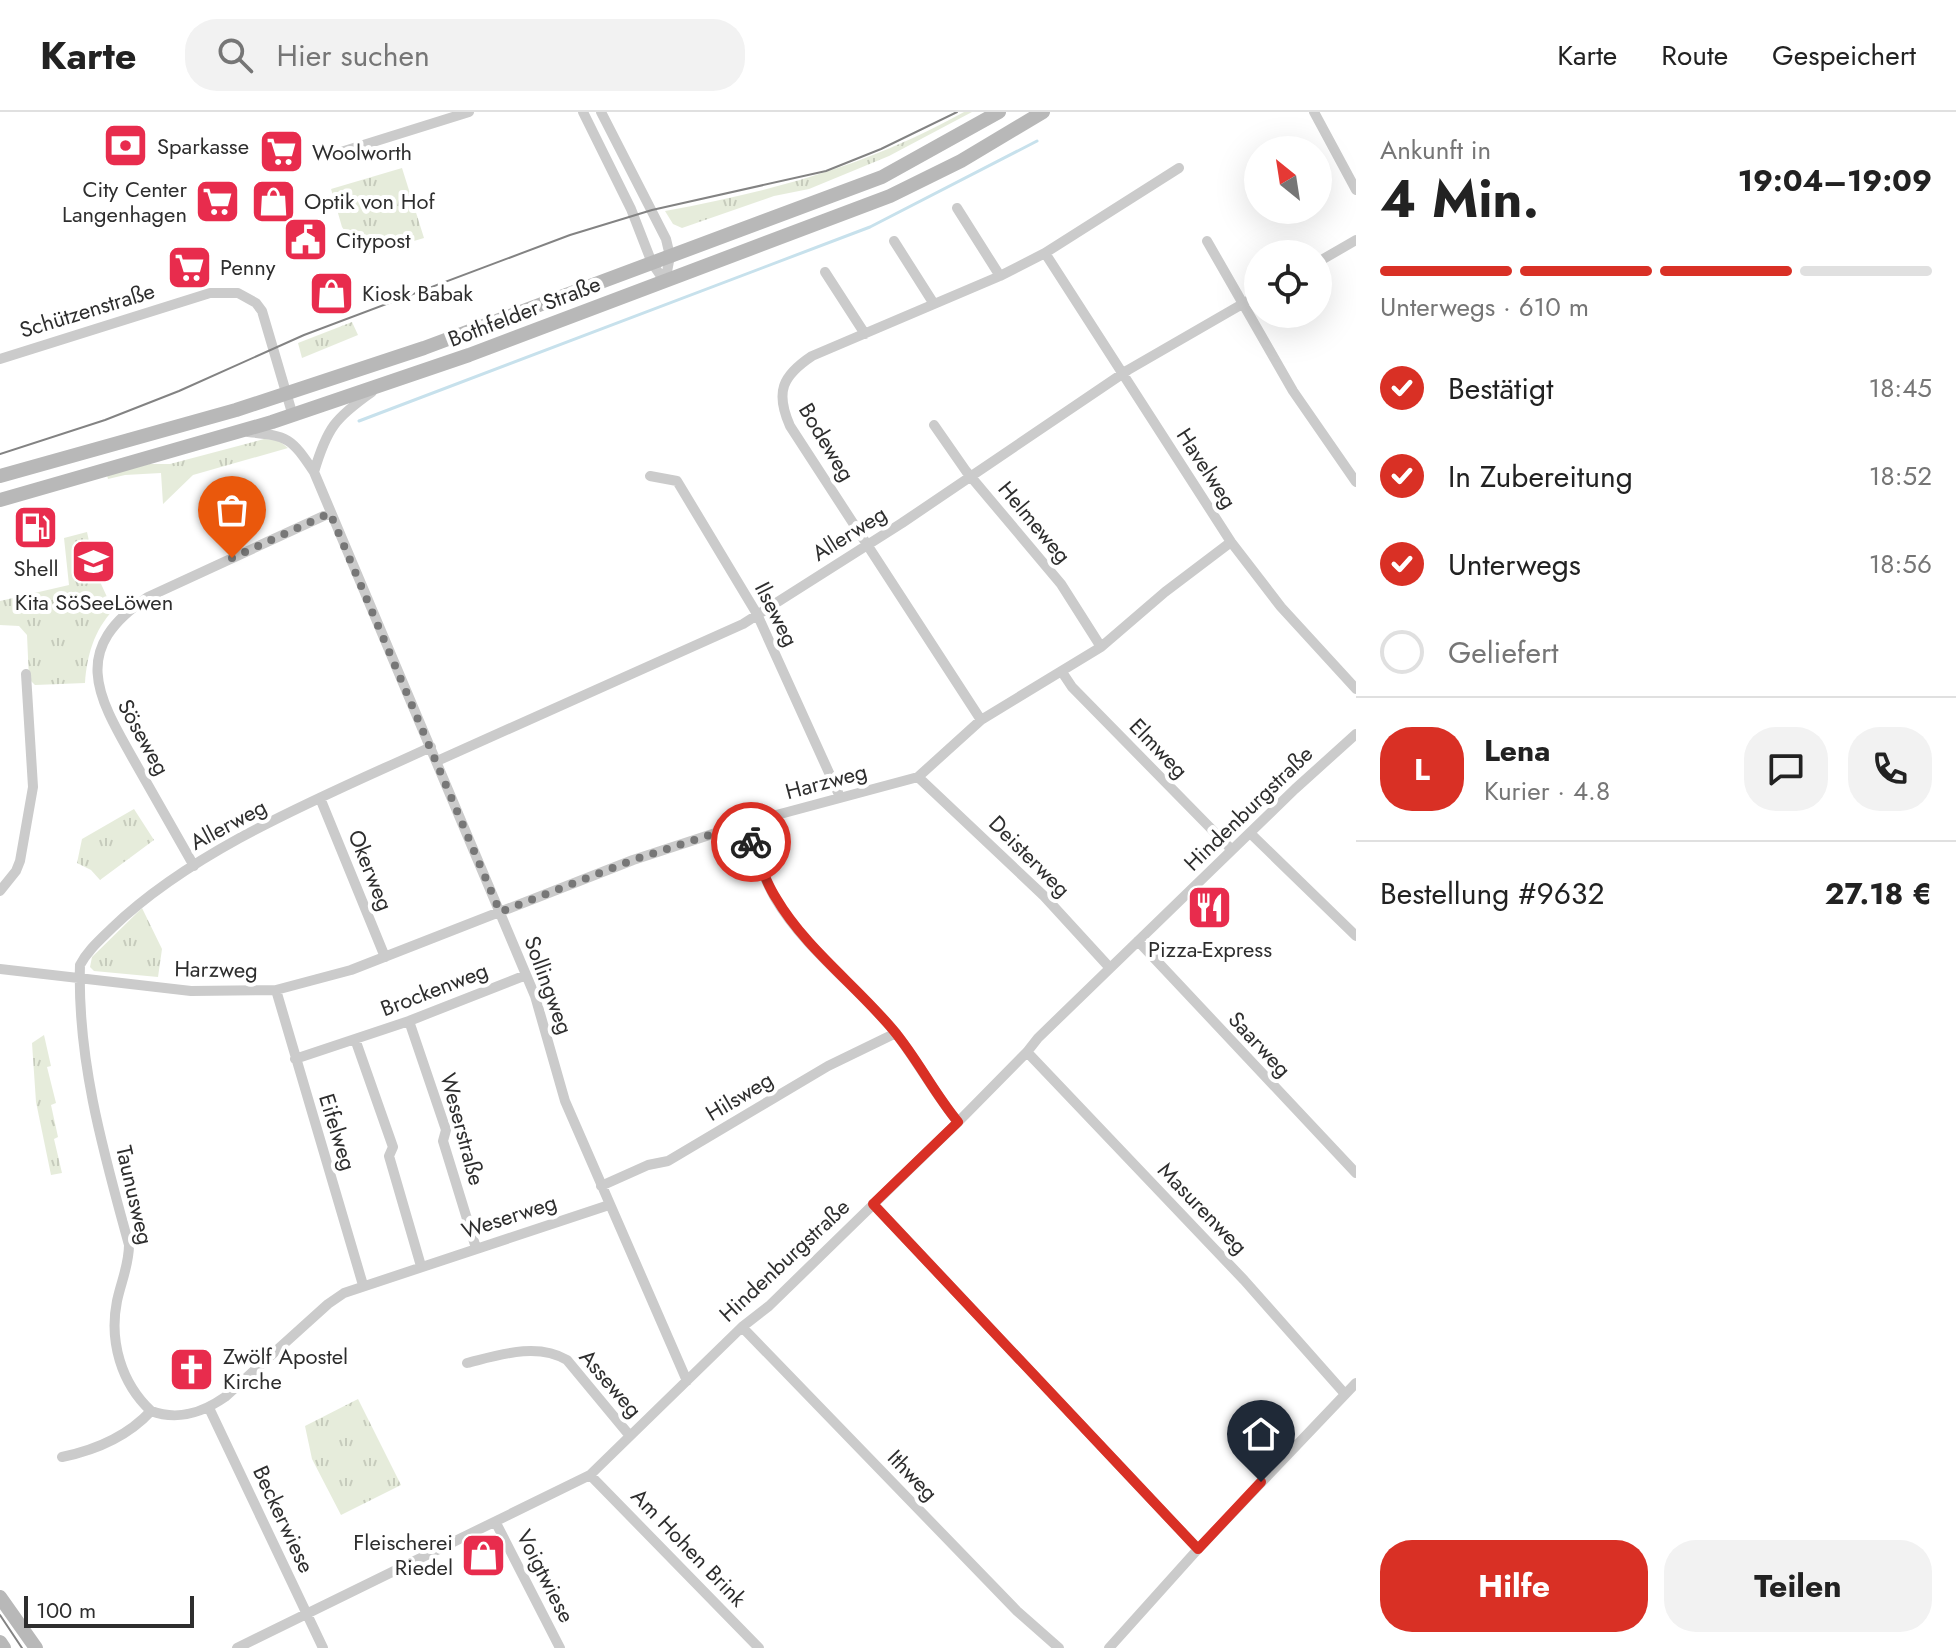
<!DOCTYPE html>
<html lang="de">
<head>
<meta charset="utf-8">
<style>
  :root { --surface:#fff; --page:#f2f2f2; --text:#222; --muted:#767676; --line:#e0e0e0; --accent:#d93025 }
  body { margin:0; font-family:Jost,sans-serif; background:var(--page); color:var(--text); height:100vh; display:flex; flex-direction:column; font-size:30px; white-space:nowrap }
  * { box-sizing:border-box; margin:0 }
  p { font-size:26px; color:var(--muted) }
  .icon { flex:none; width:44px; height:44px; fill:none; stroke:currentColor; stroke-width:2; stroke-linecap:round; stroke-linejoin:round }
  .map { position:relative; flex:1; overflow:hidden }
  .sheet { display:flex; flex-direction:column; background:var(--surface); width:600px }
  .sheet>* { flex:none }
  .needle { width:52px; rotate:330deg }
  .fabs { position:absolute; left:1244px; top:24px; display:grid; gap:16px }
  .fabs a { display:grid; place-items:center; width:88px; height:88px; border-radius:50%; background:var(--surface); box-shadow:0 8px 32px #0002; font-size:40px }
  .scale { position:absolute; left:24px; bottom:20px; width:170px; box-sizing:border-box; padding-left:8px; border:4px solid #2e2e2e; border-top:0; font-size:22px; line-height:28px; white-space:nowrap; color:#2e2e2e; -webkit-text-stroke:6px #fff; paint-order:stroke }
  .pin { position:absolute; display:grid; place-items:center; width:68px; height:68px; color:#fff; margin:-82px -34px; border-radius:50% 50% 50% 0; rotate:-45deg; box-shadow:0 0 8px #0007 }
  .pin .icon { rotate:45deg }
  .courier { position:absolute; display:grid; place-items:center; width:80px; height:80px; margin:-40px; border:6px solid #d93025; border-radius:50%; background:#fff; color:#222; box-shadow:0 2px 10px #0007 }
  .head em { font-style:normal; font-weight:700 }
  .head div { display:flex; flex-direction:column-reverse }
  .head { display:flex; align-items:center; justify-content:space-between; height:136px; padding:0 24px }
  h1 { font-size:52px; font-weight:700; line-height:60px }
  .bar { display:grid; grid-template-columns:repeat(4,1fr); gap:12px 8px; align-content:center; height:96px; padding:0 24px }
  .bar i { height:10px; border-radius:6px; background:var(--line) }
  .bar .active { background:var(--accent) }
  .bar p { grid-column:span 4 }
  .line { display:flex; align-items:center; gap:20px; padding:0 24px; border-top:2px solid var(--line) }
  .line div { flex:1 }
  .round { display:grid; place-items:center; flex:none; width:84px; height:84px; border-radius:32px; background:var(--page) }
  ol { padding:0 24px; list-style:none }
  li { display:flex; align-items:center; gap:24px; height:88px }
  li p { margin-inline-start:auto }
  li .icon { padding:8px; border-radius:50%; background:var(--accent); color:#fff; stroke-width:4 }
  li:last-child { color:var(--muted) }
  li i { width:44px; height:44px; border:4px solid var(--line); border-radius:50% }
  .button { display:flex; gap:16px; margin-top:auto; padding:16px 24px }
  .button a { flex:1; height:92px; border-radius:32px; background:var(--accent); color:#fff; font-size:32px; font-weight:700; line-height:92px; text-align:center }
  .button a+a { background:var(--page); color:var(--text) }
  header { display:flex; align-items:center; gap:48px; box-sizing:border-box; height:112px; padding:0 40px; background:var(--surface); border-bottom:2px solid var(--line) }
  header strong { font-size:38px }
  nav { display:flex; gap:44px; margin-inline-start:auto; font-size:28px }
  .search { width:560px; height:72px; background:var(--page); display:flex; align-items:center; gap:20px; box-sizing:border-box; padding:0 28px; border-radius:32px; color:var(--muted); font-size:30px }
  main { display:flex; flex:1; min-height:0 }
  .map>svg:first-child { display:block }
  .grass { fill:url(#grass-tufts) }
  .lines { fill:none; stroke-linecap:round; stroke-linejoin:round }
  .stream { stroke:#c7e1ec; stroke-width:3 }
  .street { stroke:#cbcbcb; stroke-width:10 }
  .secondary { stroke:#b8b8b8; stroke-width:14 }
  .tram { stroke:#838383; stroke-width:2 }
  .done { stroke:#777; stroke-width:8; stroke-dasharray:0 14.4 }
  .route { stroke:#d93025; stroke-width:10 }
  .labels { text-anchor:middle; stroke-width:8; stroke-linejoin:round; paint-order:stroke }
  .poi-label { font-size:22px; fill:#2e2e2e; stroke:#fff; text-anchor:start }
  .street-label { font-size:22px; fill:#2e2e2e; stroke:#fff }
</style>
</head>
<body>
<header>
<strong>Karte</strong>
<div class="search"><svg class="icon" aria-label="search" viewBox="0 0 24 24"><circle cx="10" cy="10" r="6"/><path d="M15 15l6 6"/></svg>Hier suchen</div>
<nav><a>Karte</a><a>Route</a><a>Gespeichert</a></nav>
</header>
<main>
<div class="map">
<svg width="1356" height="1536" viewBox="0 0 1356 1536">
  <defs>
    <pattern id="grass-tufts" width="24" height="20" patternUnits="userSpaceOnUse" patternTransform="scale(2)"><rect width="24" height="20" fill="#e6ecdb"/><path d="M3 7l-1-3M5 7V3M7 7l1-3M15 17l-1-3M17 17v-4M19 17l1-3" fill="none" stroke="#c6cbbc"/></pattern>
  </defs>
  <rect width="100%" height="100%" fill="#fff"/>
  <path class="grass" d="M964,0H972L889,44L809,77L774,84L682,116L673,112L665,99C773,79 867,54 964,0Z
    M402,56L424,126L363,144L342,115L331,77Z
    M352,210L358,223L302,246L298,231Z
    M264,327L278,328L288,336L193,363L163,392L161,361L125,363L108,367L107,363L149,352H170Z
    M87,420L96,461L113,498C94,519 87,543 85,571L35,573L29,567L27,523L19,514L0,513V489L69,473L64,426Z
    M134,697L154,728L100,768L91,758L77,751L82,727Z
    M142,796L162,837L158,865L94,859L90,855L92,845Z
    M44,923L51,954L47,955L56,991L51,993L58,1025L54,1027L62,1061L51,1063L36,990L32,931Z
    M358,1287L401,1373L341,1403L312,1347L305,1314Z"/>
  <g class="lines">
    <path class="stream" d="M359,309L870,115L1037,29"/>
    <path class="street" d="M583,0L631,97L652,151L665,170
      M601,0L666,127L670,144L665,170
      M1314,0L1356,78
      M341,40L469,0
      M957,96L1000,164
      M894,129L934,192
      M1207,129L1293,279L1356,370
      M1045,141L1231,430L1281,495L1356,577
      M1318,150L1356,128
      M825,160L865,222
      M0,247L210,181H238L256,191L262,199L293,304
      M934,313L966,359L1061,472L1101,535
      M248,320C289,324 291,326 314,360L535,884L565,989L687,1269
      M314,360C327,316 335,306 372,280
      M650,364L677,369L757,502L840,685
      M1062,560L1072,575L1232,738
      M981,608L790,314C775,280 782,264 812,244L1000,164L1045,141L1179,56
      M437,649L743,512L902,411L1128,258L1258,183
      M918,665L1044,784L1110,856
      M320,686L385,845
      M743,712C753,736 762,763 775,786C805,837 856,873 894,919C917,948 934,981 958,1010
      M1250,721L1356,824
      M194,754C175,720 155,686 136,652C98,585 68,538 148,485L330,401
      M0,779L16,759L20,749L33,675L26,562
      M1138,829L1356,1061
      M0,857L191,879L276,878L351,858L633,748L743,712L918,665L981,608L1101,535L1165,480L1231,430
      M276,878L363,1173
      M409,909L446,1018L443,1029L476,1136
      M355,927L393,1035L389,1044L421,1154
      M1027,940L1244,1168L1345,1282
      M295,947L409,909L526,863
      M601,1074L648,1053L668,1049L828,954L896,921
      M873,1092L1198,1437
      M742,1215L1017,1499L1059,1536
      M467,1251C499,1243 537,1230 567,1248L630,1324
      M209,1296L323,1536
      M151,1299C121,1271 109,1229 117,1189C121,1170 129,1153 129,1133C104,1042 77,949 80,853C88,838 100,828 112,816C196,735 325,684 431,635
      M62,1345C96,1338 127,1325 151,1299C178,1309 202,1301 225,1285L328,1192L344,1181L609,1093
      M590,1363L759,1536
      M496,1411L560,1536
      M237,1536L590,1363L742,1215L769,1194L958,1010L1027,940L1038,926L1295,677L1356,622
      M1109,1536L1198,1437L1356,1271"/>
    <path class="secondary" d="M0,364L236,298L424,236L882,65L999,0
      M0,388L272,310L469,243L890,84L961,49L1043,0
      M0,1485L36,1536
      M0,1530L4,1536"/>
    <path class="tram" d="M0,342L105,308L179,279L304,223L570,123L652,98L826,59L881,37L957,0
      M0,1503L22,1536"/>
  </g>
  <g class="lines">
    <path class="done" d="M232,446L330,401L500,800L633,748L743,712L751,730"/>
    <path class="route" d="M751,730C759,749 765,769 776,786C806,837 857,874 894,919C918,948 934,981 958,1010L873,1092L1198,1437L1261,1370"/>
  </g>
  <defs>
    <symbol id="bank-square" viewBox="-11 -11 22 22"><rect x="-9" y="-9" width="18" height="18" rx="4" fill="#e82c4d" stroke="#fff"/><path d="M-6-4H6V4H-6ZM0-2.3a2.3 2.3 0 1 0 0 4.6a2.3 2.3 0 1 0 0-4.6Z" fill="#fff"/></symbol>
    <symbol id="supermarket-square" viewBox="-11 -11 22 22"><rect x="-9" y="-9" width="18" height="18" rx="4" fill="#e82c4d" stroke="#fff"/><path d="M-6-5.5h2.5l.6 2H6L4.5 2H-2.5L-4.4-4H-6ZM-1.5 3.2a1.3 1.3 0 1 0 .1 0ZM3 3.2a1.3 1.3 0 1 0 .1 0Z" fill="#fff"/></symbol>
    <symbol id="shop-square" viewBox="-11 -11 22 22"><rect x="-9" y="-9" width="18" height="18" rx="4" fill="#e82c4d" stroke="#fff"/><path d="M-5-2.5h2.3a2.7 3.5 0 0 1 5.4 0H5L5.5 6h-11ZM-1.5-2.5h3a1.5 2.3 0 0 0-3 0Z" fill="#fff"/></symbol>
    <symbol id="civic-square" viewBox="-11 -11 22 22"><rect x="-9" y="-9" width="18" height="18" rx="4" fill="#e82c4d" stroke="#fff"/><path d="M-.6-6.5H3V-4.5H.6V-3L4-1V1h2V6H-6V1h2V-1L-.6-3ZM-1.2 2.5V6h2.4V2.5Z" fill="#fff"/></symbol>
    <symbol id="fuel-square" viewBox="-11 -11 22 22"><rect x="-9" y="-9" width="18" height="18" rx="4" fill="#e82c4d" stroke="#fff"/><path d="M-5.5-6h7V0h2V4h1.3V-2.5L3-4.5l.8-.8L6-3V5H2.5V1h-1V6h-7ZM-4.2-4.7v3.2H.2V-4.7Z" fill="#fff"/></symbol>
    <symbol id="school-square" viewBox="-11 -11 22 22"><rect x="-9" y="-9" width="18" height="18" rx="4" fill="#e82c4d" stroke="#fff"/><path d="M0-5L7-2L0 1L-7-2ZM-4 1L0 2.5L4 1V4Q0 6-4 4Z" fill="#fff"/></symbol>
    <symbol id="restaurant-square" viewBox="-11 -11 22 22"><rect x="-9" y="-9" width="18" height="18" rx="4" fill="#e82c4d" stroke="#fff"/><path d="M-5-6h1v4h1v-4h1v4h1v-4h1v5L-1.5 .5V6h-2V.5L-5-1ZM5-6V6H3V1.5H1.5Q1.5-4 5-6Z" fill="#fff"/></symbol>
    <symbol id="church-square" viewBox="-11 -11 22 22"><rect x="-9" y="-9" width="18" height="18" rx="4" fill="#e82c4d" stroke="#fff"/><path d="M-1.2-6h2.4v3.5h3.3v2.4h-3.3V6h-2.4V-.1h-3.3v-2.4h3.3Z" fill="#fff"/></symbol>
  </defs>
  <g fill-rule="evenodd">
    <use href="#bank-square" x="100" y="8" width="51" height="51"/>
    <use href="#supermarket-square" x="256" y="14" width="51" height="51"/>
    <use href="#shop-square" x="248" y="64" width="51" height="51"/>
    <use href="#supermarket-square" x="192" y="64" width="51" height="51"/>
    <use href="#civic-square" x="280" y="102" width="51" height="51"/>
    <use href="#supermarket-square" x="164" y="130" width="51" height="51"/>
    <use href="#shop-square" x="306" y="156" width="51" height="51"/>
    <use href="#fuel-square" x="10" y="390" width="51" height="51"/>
    <use href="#school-square" x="68" y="424" width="51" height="51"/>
    <use href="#restaurant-square" x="1184" y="770" width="51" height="51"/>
    <use href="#church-square" x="166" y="1232" width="51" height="51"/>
    <use href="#shop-square" x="458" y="1418" width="51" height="51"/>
  </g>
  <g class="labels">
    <g class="poi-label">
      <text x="157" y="42">Sparkasse</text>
      <text x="312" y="48">Woolworth</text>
      <text x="187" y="85" text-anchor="end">City Center<tspan x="187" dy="25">Langenhagen</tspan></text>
      <text x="304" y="97">Optik von Hof</text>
      <text x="336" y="136">Citypost</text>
      <text x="220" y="163">Penny</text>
      <text x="362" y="189">Kiosk Babak</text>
      <text x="36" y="464" text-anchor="middle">Shell</text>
      <text x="94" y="498" text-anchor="middle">Kita SöSeeLöwen</text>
      <text x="1210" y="845" text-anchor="middle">Pizza-Express</text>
      <text x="223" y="1252">Zwölf Apostel<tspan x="223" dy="25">Kirche</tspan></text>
      <text x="453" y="1438" text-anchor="end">Fleischerei<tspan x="453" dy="25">Riedel</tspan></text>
    </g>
    <g class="street-label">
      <text transform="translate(87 198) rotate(-17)" y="8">Schützenstraße</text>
      <text transform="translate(524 199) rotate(-21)" y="8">Bothfelder Straße</text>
      <text transform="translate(827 330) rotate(59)" y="8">Bodeweg</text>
      <text transform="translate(1207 356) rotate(57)" y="8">Havelweg</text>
      <text transform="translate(1035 410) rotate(50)" y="8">Helmeweg</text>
      <text transform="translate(849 421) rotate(-32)" y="8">Allerweg</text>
      <text transform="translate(777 502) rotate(63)" y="8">Ilseweg</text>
      <text transform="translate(144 625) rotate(61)" y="8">Söseweg</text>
      <text transform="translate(1159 636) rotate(46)" y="8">Elmweg</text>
      <text transform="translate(826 669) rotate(-15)" y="8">Harzweg</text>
      <text transform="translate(1248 696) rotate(-44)" y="8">Hindenburgstraße</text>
      <text transform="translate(228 712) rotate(-28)" y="8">Allerweg</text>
      <text transform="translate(1030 744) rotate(45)" y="8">Deisterweg</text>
      <text transform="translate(371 758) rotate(68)" y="8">Okerweg</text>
      <text transform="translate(216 857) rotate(1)" y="8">Harzweg</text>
      <text transform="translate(549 873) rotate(70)" y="8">Sollingweg</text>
      <text transform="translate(434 877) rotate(-21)" y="8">Brockenweg</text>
      <text transform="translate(1260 932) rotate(47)" y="8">Saarweg</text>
      <text transform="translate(739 984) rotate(-31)" y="8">Hilsweg</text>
      <text transform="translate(463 1017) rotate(75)" y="8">Weserstraße</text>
      <text transform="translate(338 1020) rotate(73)" y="8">Eifelweg</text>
      <text transform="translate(135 1083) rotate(77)" y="8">Taunusweg</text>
      <text transform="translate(1203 1096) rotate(46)" y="8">Masurenweg</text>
      <text transform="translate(509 1104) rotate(-18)" y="8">Weserweg</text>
      <text transform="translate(784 1148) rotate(-43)" y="8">Hindenburgstraße</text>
      <text transform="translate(611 1271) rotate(49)" y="8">Asseweg</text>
      <text transform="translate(913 1363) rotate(46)" y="8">Ithweg</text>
      <text transform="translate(284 1407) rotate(65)" y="8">Beckerwiese</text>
      <text transform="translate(689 1435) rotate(46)" y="8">Am Hohen Brink</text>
      <text transform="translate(546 1464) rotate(63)" y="8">Voigtwiese</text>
    </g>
  </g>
</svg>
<div class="fabs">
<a><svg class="needle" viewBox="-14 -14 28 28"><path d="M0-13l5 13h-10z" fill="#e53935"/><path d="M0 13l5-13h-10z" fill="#767676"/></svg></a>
<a><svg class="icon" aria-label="locate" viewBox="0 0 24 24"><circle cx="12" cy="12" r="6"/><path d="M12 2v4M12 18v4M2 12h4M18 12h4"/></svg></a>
</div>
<div class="scale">100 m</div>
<div class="pin" style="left:232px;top:446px;background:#ea580c"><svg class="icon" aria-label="bag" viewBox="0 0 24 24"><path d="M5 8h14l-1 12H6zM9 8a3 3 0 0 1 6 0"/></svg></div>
<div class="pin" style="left:1261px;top:1370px;background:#1f2937"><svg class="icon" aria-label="home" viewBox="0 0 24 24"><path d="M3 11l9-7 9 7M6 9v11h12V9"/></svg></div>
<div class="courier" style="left:751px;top:730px"><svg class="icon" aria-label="bike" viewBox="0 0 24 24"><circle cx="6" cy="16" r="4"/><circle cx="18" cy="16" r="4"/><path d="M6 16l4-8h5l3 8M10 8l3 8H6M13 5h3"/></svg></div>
</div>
<section class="sheet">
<div class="head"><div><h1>4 Min.</h1><p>Ankunft in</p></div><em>19:04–19:09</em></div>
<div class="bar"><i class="active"></i><i class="active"></i><i class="active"></i><i></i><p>Unterwegs · 610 m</p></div>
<ol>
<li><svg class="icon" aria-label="check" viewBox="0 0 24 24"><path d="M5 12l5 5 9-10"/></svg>Bestätigt<p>18:45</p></li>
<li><svg class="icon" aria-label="check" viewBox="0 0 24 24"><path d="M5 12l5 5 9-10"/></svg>In Zubereitung<p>18:52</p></li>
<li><svg class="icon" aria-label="check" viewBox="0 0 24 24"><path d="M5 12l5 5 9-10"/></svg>Unterwegs<p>18:56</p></li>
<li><i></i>Geliefert</li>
</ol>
<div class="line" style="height:144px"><b class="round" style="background:var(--accent);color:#fff">L</b><div><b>Lena</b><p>Kurier · 4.8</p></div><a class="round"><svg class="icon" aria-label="chat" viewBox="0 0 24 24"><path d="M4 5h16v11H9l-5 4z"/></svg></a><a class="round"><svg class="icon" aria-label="phone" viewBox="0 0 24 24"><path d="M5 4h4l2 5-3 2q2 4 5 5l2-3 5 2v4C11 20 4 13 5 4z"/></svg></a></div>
<div class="line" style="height:104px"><div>Bestellung #9632</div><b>27.18 €</b></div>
<div class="button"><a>Hilfe</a><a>Teilen</a></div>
</section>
</main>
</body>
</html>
